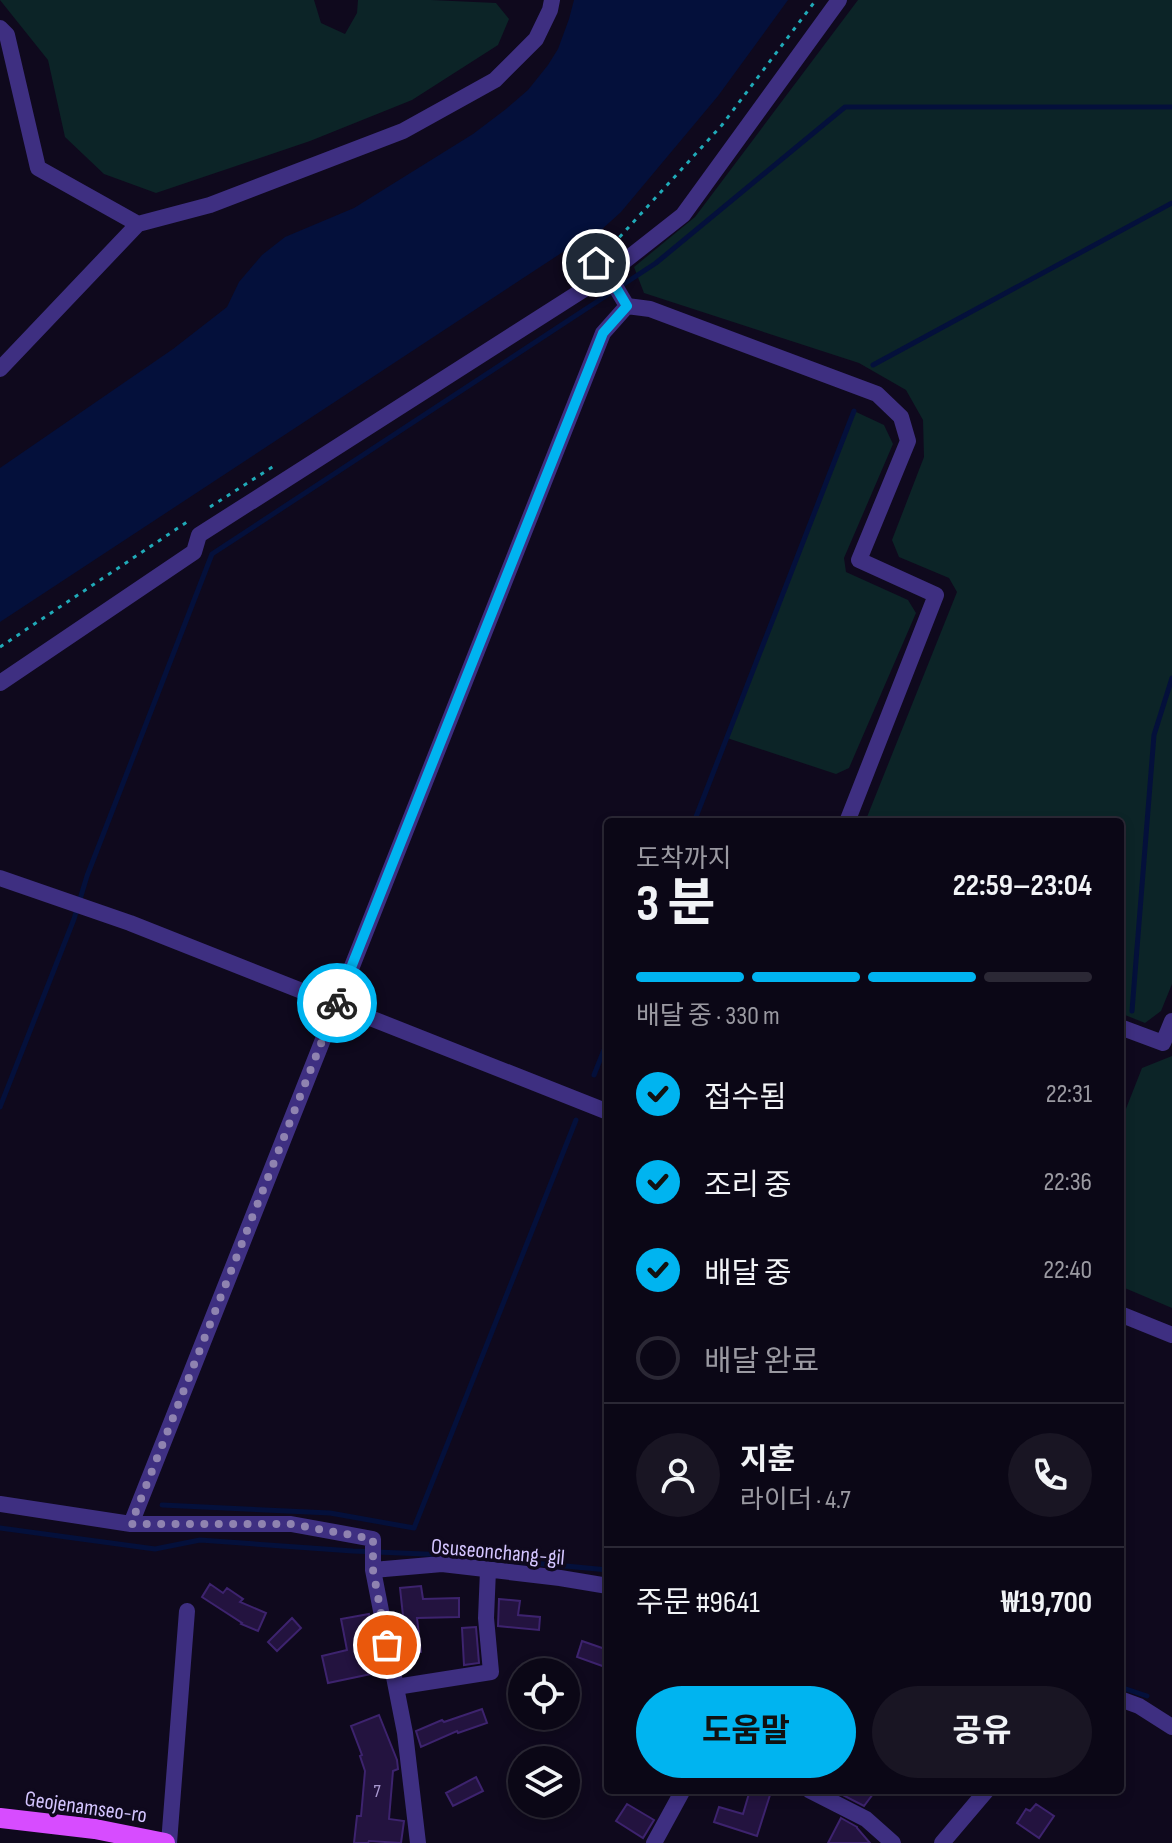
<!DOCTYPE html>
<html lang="ko">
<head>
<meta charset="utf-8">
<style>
  :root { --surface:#0b0716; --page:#191523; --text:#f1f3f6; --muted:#9a99a1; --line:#2b2835; --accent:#00b4f0 }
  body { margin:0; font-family:"Sofia Sans Condensed","Noto Sans KR",sans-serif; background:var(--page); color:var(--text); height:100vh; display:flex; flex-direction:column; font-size:30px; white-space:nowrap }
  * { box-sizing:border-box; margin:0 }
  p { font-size:26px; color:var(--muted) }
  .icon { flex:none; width:44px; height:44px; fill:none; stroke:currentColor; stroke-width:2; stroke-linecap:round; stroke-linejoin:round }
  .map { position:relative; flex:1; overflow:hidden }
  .sheet { position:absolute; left:604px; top:818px; width:520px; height:976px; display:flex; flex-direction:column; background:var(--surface); border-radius:8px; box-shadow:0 4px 12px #0003,0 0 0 2px var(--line) }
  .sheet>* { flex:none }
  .tools { position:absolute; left:508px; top:1658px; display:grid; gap:16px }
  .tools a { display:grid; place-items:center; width:72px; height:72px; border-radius:50%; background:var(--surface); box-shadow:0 4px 12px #0003,0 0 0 2px var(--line); font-size:40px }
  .pin { position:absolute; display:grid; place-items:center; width:68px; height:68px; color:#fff; margin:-34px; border:4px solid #fff; border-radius:50%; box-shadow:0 2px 8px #0007 }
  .courier { position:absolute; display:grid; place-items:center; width:80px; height:80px; margin:-40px; border:6px solid #00b4f0; border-radius:50%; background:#fff; color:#222; box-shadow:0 2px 10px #0007 }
  .head em { font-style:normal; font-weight:700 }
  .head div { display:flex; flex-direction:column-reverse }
  .head { display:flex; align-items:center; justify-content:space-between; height:136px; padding:0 32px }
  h1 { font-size:52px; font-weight:700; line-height:60px }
  .bar { display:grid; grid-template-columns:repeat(4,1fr); gap:12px 8px; align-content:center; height:96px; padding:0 32px }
  .bar i { height:10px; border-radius:6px; background:var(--line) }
  .bar .selected { background:var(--accent) }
  .bar p { grid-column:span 4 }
  .line { display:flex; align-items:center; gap:20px; padding:0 32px; border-top:2px solid var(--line) }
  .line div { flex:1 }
  .round { display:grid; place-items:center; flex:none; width:84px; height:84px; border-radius:42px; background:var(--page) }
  ol { padding:0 32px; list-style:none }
  li { display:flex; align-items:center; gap:24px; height:88px }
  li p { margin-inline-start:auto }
  li .icon { padding:8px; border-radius:50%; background:var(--accent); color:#111; stroke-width:4 }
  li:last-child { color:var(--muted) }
  li i { width:44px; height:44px; border:4px solid var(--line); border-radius:50% }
  .cta { display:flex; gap:16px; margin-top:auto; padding:16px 32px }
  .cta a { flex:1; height:92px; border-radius:48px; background:var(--accent); color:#111; font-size:32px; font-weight:700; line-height:92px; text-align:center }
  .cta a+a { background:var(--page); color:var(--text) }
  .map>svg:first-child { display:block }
  .green { fill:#0c2427 }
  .water { fill:#04103b }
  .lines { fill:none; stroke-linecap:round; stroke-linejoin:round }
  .stream { stroke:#04103b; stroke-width:5 }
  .building { fill:#23133f; stroke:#3d236e; stroke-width:2 }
  .path { stroke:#20aab8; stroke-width:3; stroke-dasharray:4 6; stroke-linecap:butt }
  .minor { stroke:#3e2f81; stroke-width:16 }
  .major { stroke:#d74cff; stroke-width:20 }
  .done { stroke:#8f83b0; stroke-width:8; stroke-dasharray:0 14.4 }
  .route { stroke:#00b4f0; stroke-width:10 }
  .labels { text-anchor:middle; stroke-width:7; stroke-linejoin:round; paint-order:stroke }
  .number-label { font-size:18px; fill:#a898cf }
  .street-label { font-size:22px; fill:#d4c5ff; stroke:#0f091d }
</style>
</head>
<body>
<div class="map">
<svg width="1172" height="1843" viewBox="0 0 1172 1843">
  <rect width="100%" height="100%" fill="#0f091d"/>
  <path class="green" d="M0,0H314L321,23L345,34L357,13L358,0H431L496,3L509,19L498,45L412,100L310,141L156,193L104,174L65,137L48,60Z
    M858,0H1172V984L1161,1011L1145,1023L1120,1013V822H865L957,592L949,578L899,557L892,540L924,457L923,420L906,390L859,363L644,293L634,267L695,217Z
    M854,411L884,425L893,444L844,558L846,572L908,600L916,613L849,768L836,774L727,738Z
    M1172,1056V1308L1120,1286V1124L1142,1068Z"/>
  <path class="water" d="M574,0H788L718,96L621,212L600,231L572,246L0,622V468L173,349L227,307L239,282L262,255L285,237L354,208L473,134L506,109L528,90L548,65L558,49L569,19Z"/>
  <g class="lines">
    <path class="stream" d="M873,365L1172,203
      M694,822L854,411
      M1132,1011L1154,735L1172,678
      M1120,1045L1121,1043
      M594,1075L608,1040
      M0,1107L74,919L87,876L212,554L656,263L845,107H1172
      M162,1505L330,1513L414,1528L576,1120
      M0,1528L155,1549L200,1540L353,1551L448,1555L608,1570
      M1120,1687L1147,1696"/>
  </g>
  <path class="building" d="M210,1584L223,1593L227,1588L243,1599L240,1602L266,1613L258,1631L241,1624L242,1623L202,1597Z
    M421,1586L423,1599L459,1598V1617L417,1618L421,1652L401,1655L397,1626L404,1625L400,1588Z
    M499,1599L520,1601L518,1615L540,1617L539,1630L498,1626Z
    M369,1614L373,1634L368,1635L376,1673L328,1683L322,1656L347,1650L341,1619Z
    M292,1618L301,1628L277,1651L268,1642Z
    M476,1627L479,1663L464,1665L462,1628Z
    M582,1641L608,1650V1668L577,1657Z
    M482,1709L487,1723L458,1733L457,1731L421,1747L416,1731L442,1720L444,1722Z
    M379,1715L397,1760L398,1769L393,1771L389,1819L404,1821L401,1843L369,1841L368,1843H354L357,1816H361L365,1771L360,1756L362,1755L351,1726Z
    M476,1777L483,1791L453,1806L446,1793Z
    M750,1790L770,1795L757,1836L714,1822L719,1807L743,1814Z
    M833,1790H876L864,1806Z
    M627,1804L654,1820L643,1838L616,1821Z
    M1036,1804L1054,1816L1039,1838L1017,1823L1026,1809L1030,1811Z
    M841,1818L857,1827V1828L870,1843H828Z"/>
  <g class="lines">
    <path class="path" d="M606,252L722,125L816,0
      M210,507L274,466
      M0,647L190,520"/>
    <path class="minor" d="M0,28L7,35L38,168L138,224
      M596,263L608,274L627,306
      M0,369L138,224L210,205L403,131L495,80L536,39L550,10L552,0
      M0,683L194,552L199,535L608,274L683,215L839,0
      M0,878L130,923L608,1112
      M1120,1027L1163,1043L1172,1021
      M1120,1314L1172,1335
      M0,1504L131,1524H291L373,1539V1570
      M131,1524L603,333L627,306L650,309L877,394L901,417L908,441L859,560L936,595L847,822
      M396,1687L491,1672L486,1618L488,1570
      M1120,1699L1139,1706L1172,1727
      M809,1790L866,1819L893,1843
      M169,1843L187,1611
      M418,1843L405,1733L373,1570L442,1564L560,1578L608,1586
      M654,1843L683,1790
      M942,1843L987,1790"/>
    <path class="major" d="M0,1818L95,1829L165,1843"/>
  </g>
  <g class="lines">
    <path class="done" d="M337,1003L131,1524H291L373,1539V1570L387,1645"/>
    <path class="route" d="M337,1003L603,333L627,306L608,274L596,263"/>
  </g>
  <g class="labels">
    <g class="number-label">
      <text x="377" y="1797">7</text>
    </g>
    <g class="street-label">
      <text transform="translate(498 1551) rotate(5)" y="8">Osuseonchang-gil</text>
      <text transform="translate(86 1806) rotate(8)" y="8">Geojenamseo-ro</text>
    </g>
  </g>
</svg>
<div class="tools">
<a><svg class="icon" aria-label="locate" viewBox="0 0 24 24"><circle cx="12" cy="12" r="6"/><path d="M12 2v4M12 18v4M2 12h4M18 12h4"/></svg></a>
<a><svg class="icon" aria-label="layers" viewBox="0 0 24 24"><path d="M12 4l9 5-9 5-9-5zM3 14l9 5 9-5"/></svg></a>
</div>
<div class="pin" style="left:387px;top:1645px;background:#ea580c"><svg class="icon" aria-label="bag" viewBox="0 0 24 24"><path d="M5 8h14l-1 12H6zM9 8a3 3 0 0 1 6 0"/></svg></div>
<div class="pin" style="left:596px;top:263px;background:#1f2937"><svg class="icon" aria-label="home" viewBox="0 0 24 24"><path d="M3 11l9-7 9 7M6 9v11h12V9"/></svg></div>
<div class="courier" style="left:337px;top:1003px"><svg class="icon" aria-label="bike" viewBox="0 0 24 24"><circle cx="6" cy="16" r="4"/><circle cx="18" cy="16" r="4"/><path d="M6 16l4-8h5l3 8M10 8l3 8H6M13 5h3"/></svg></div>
<section class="sheet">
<div class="head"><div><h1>3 분</h1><p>도착까지</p></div><em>22:59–23:04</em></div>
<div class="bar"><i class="selected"></i><i class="selected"></i><i class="selected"></i><i></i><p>배달 중 · 330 m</p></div>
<ol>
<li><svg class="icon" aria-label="check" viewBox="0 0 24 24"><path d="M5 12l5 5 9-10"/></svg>접수됨<p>22:31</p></li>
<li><svg class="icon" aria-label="check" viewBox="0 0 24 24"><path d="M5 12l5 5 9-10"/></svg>조리 중<p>22:36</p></li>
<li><svg class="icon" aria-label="check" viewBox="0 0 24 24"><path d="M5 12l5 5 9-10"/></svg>배달 중<p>22:40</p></li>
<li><i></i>배달 완료</li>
</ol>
<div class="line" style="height:144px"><a class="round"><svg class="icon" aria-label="person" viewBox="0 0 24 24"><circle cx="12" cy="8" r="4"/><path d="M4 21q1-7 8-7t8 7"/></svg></a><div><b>지훈</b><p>라이더 · 4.7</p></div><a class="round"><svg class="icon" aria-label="phone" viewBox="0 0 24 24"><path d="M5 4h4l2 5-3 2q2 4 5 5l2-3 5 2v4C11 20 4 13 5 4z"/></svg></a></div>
<div class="line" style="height:104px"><div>주문 #9641</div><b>₩19,700</b></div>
<div class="cta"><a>도움말</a><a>공유</a></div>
</section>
</div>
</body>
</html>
